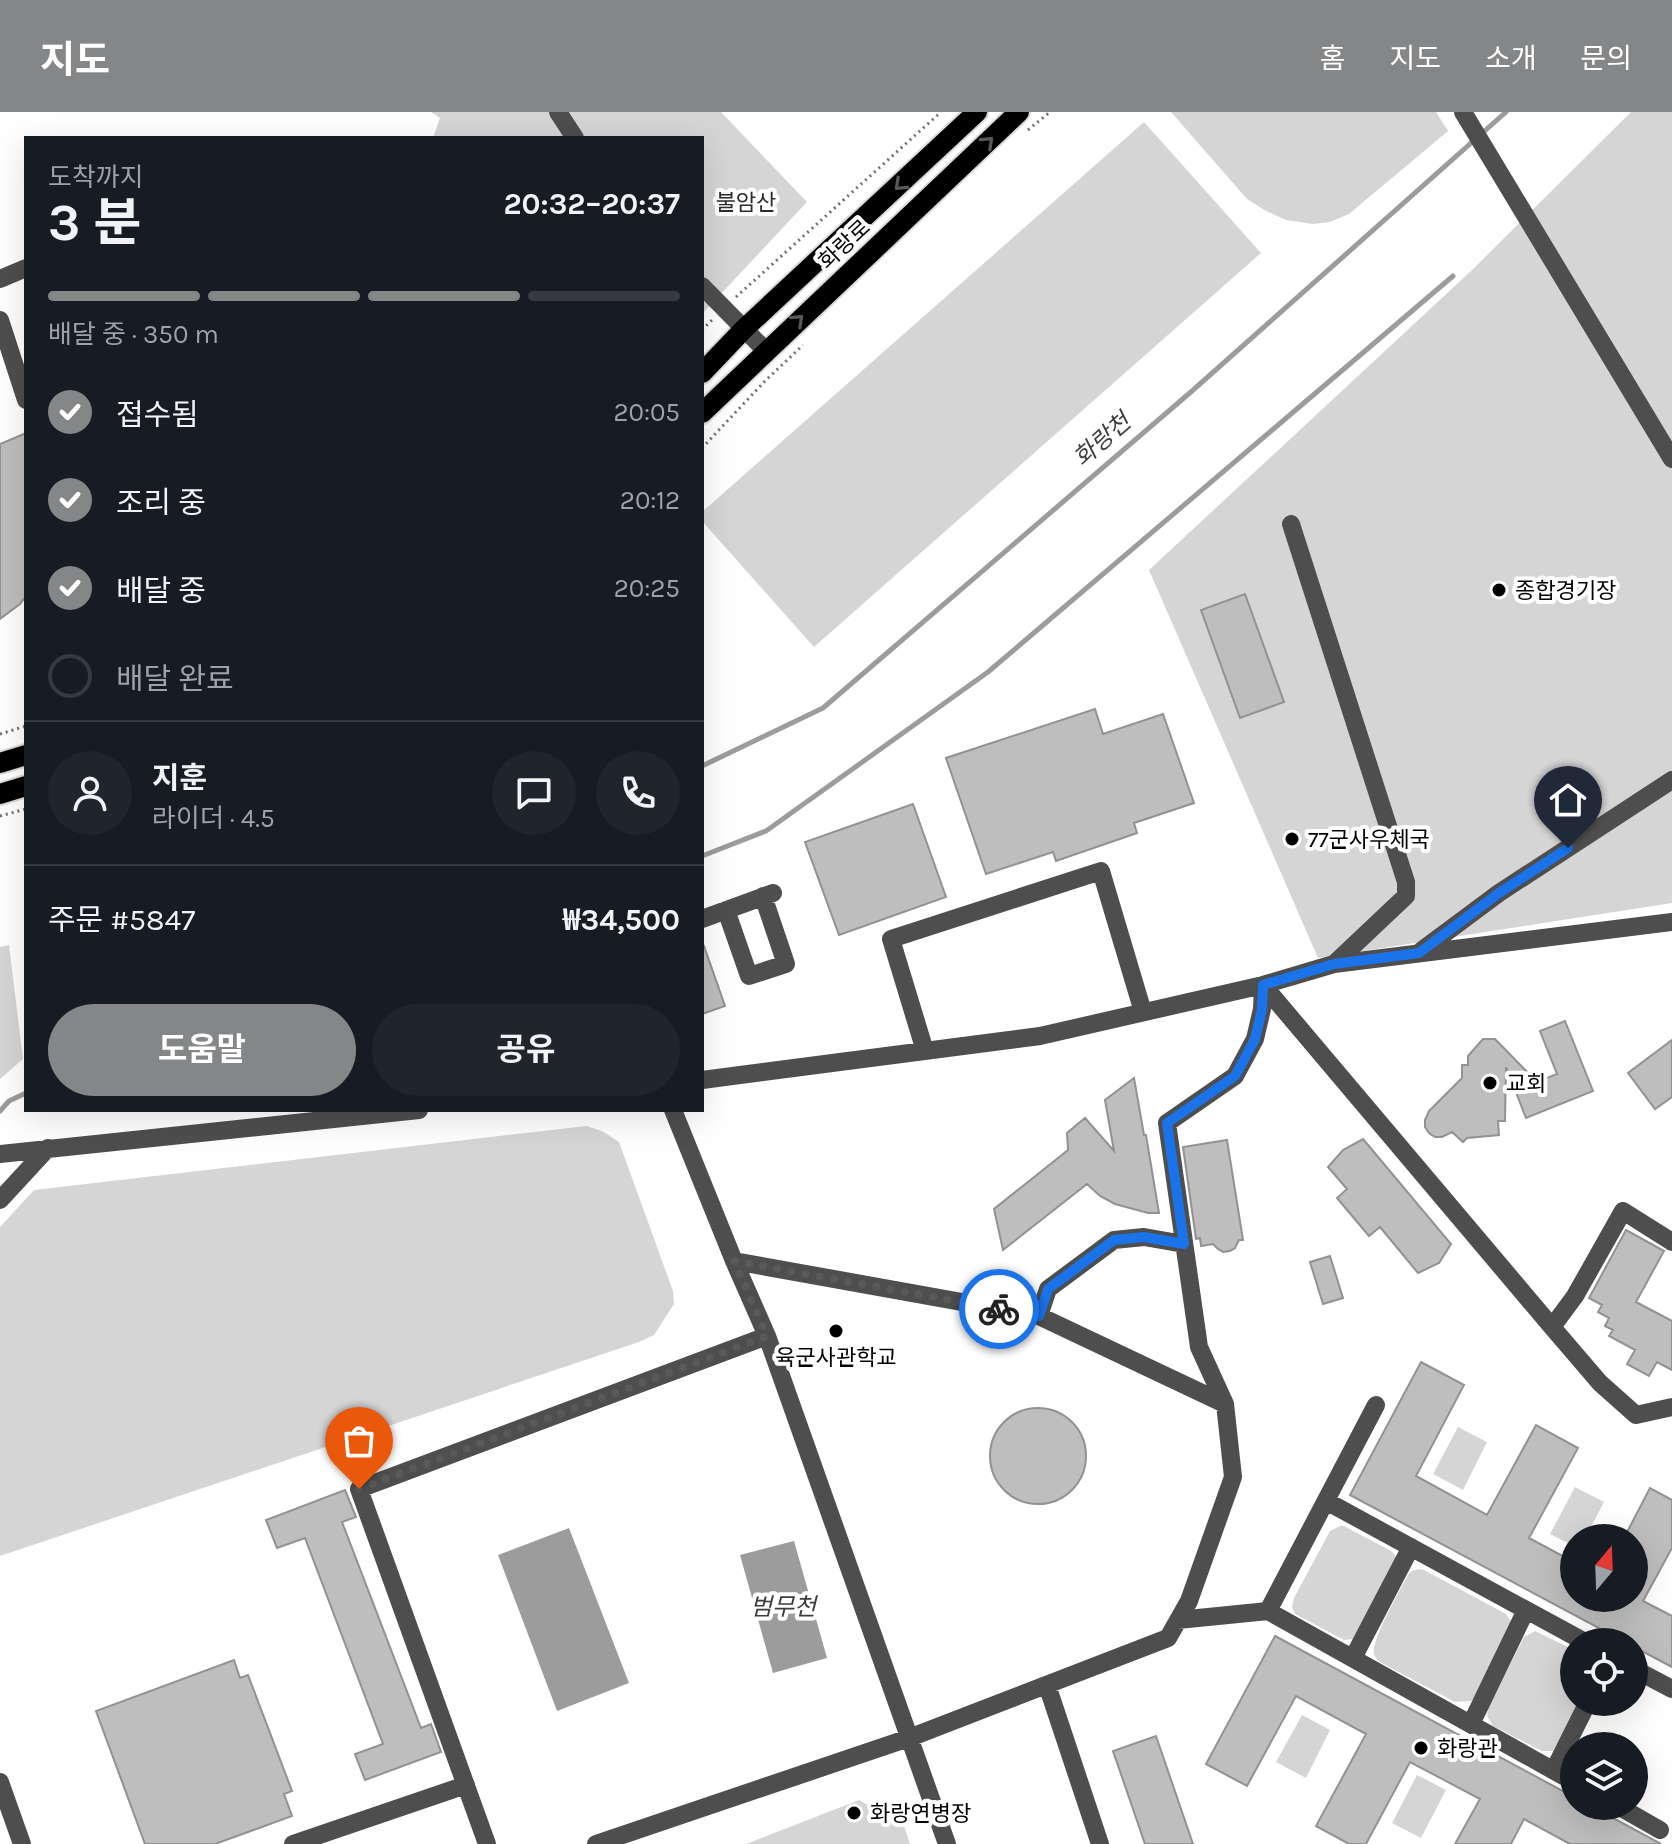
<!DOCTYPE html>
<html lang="ko">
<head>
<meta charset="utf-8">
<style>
  :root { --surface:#171b24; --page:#20242c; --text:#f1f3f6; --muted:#9ea1a6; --line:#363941; --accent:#858687 }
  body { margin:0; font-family:Karla,"Noto Sans KR",sans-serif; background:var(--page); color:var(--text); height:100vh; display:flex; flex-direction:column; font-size:30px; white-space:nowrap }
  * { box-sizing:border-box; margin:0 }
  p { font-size:26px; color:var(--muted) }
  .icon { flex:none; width:44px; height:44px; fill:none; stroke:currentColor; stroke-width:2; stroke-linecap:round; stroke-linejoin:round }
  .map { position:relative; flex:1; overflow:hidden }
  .sheet { position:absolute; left:24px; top:24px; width:680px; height:976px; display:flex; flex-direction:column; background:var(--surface); border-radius:0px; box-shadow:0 8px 32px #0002 }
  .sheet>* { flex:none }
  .needle { width:52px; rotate:19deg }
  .buttons { position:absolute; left:1560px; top:1412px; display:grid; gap:16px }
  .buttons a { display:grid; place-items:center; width:88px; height:88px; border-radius:50%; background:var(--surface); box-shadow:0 8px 32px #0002; font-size:40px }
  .pin { position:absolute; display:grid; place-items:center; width:68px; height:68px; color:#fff; margin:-82px -34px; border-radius:50% 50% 50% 0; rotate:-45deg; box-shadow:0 0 8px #0007 }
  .pin .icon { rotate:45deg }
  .courier { position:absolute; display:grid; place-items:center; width:80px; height:80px; margin:-40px; border:6px solid #1a73e8; border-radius:50%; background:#fff; color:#222; box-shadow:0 2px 10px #0007 }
  .overview em { font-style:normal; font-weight:700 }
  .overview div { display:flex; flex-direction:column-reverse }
  .overview { display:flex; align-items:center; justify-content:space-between; height:136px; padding:0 24px }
  h1 { font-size:52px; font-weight:700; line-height:60px }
  .bar { display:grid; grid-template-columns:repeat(4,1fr); gap:12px 8px; align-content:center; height:96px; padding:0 24px }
  .bar i { height:10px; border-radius:6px; background:var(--line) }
  .bar .selected { background:var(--accent) }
  .bar p { grid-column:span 4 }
  .line { display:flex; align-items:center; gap:20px; padding:0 24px; border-top:2px solid var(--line) }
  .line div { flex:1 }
  .round { display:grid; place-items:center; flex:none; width:84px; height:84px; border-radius:42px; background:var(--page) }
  ol { padding:0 24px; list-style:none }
  li { display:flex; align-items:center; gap:24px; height:88px }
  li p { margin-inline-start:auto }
  li .icon { padding:8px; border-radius:50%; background:var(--accent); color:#fff; stroke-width:4 }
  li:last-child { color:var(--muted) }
  li i { width:44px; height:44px; border:4px solid var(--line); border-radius:50% }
  .primary-button { display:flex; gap:16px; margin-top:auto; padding:16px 24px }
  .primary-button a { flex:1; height:92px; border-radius:48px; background:var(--accent); color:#fff; font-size:32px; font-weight:700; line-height:92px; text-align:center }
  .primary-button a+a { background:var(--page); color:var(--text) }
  header { display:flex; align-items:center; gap:48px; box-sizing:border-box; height:112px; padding:0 40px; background:var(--accent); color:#fff }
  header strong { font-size:38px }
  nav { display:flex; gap:44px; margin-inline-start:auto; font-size:28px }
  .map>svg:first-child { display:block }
  .green { fill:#d5d5d5 }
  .water { fill:#9c9c9c }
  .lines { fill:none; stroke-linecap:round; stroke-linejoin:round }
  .stream { stroke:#9c9c9c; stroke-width:5 }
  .building { fill:#bebebe; stroke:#929292; stroke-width:2 }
  .major-casing { stroke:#dbdbdb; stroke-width:24 }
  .path { stroke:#707070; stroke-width:3; stroke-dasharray:2 4; stroke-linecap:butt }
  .minor { stroke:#4e4e4e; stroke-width:18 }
  .major { stroke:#000; stroke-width:20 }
  .oneway { stroke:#595959 }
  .done { stroke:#595959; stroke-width:8; stroke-dasharray:0 14.4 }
  .route { stroke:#1a73e8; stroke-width:10 }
  .poi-dot { fill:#000; stroke:#fff; stroke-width:3 }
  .labels { text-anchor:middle; stroke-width:8; stroke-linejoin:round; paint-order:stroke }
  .park-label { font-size:22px; fill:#2c2c2c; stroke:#fff }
  .street-label { font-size:22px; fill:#000; stroke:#fff }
  .poi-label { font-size:22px; fill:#000; stroke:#fff; text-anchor:start }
  .water-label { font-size:24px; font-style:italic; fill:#3d3d3d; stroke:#fff }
</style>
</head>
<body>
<header>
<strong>지도</strong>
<nav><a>홈</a><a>지도</a><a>소개</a><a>문의</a></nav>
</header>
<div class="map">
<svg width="1672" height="1732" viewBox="0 0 1672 1732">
  <rect width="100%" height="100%" fill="#fff"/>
  <path class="green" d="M431,0H721L807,90L702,202V26H433L440,6Z
    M1171,0H1436L1448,19L1349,102L1330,110L1313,112L1286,108L1266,99L1247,87Z
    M1631,0H1672V791L1318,846L1149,458L1471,159Z
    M1144,10L1261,141L814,535L702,409V400Z
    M9,833L23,947L0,967V835Z
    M586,1014L602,1019L619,1030L673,1179L674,1192L654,1223L639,1230L0,1444V1115L34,1078Z
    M1458,1315L1487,1330L1463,1378L1433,1362Z
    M1575,1375L1604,1390L1585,1426H1574V1434L1550,1422Z
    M1340,1414H1344L1393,1440L1396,1446L1353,1527L1344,1528L1295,1502L1292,1495L1294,1486L1330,1419Z
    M1419,1457L1424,1458L1506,1502L1510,1508L1511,1513L1476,1586L1471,1589L1455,1590L1378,1549C1375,1544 1373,1543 1374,1537C1375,1522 1400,1478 1408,1463L1412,1459Z
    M1535,1519L1574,1538V1590H1581L1553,1639H1542L1493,1614L1487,1604L1488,1596L1524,1525Z
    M1302,1603L1330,1618L1306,1666L1276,1650Z
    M1417,1663L1446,1678L1421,1726L1392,1711Z
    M859,1688L904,1714L910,1732H746Z"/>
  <path class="water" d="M569,1416L629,1571L557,1599L498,1443Z
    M794,1429L827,1546L773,1561L740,1443Z"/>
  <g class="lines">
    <path class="stream" d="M702,654L823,596L1192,279L1506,0
      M702,744L766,719L988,560L1453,164
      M0,999L9,989L26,981"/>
  </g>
  <path class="building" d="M26,321V484L20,492L0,507V332Z
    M1245,482L1284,590L1240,606L1201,498Z
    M1095,597L1103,622L1163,602L1194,691L1134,711L1137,721L1056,749L1053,740L986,762L946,646Z
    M913,692L946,785L839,823L805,730Z
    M704,834L725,894L702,902V835Z
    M1565,909L1593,979L1526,1006L1506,955L1505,1009H1498L1499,1023L1467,1026L1463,1030L1452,1020L1442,1025H1435L1429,1021L1425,1015V1008L1429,999L1462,966V953H1468V944L1483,927H1495L1537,970L1557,962L1540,919Z
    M1672,928V985L1655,997L1628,961Z
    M1134,966L1144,1023H1146L1159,1101H1148L1115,1092L1100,1084L1087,1072L1003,1138L994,1097L1068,1038L1067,1021L1085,1006L1114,1039L1105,988Z
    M1363,1027L1451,1132L1439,1151L1418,1161L1380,1115L1369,1124L1337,1086L1347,1077L1328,1055L1343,1038Z
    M1227,1028L1243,1128H1239L1235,1136L1230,1139L1223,1140L1218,1137L1213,1132L1201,1134L1200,1126L1196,1127L1183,1035Z
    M1626,1118L1664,1139L1636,1190L1672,1209V1258L1657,1250L1649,1264L1627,1252L1635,1238L1609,1224L1613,1218L1605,1214L1609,1206L1598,1200L1602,1193L1589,1186Z
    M1330,1144L1343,1186L1323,1192L1310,1150Z
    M1421,1250L1464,1273L1416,1364L1487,1403L1536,1313L1578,1336L1529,1426L1574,1450V1486H1634V1426H1624L1650,1376L1672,1388V1436L1643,1489L1672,1504V1555L1634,1535V1530H1625L1350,1383Z
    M990 1344a48 48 0 1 1 96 0a48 48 0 1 1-96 0Z
    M345,1378L356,1405L342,1410L421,1616L431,1612L441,1640L365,1668L355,1642L383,1632L305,1426L277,1436L266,1408Z
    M1275,1524L1574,1685V1694H1591L1661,1732H1570L1524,1707L1511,1732H1455L1480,1687L1410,1650L1366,1732H1349L1316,1714L1366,1622L1296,1584L1247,1674L1206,1652Z
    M234,1548L240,1566L248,1563L292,1679L284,1682L292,1704L215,1732H145L96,1599Z
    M1156,1624L1193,1732H1145L1113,1639Z"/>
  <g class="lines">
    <defs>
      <path id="major" d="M702,261L744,217L977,0
        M702,301L1019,0
        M0,651L26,643
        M0,682L26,674"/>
    </defs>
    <use href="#major" class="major-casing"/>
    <path class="path" d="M1028,18L1050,0
      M736,185L941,0
      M702,218L713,207
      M702,336L765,269L803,233
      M0,622L26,614
      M0,704L26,697"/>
    <path class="minor" d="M558,0L575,26
      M1463,0L1672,347
      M0,167L26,156
      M702,174L766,239
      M0,208L26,288
      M1291,412L1406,770V784L1334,852
      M726,798L749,864L786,852L763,784
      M702,807L773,781
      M1421,839L1499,781L1672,668
      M925,939L891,827L1101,759L1143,900
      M702,968L1040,924L1263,873L1334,852L1672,810
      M673,998L734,1149L767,1224L947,1732
      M0,1042L419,998
      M0,1088L48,1036
      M734,1149L1039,1204L1225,1292
      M1039,1204L1048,1177L1114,1128L1144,1125L1184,1132
      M1552,1215L1600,1271L1636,1303L1672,1295
      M1326,1389L1585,1530
      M1268,1499L1376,1293
      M1178,1508L1268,1499L1574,1670
      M1353,1546L1411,1435
      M1634,1557L1672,1577
      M1047,1573L1100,1732
      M1471,1612L1526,1498
      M1554,1658L1588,1590
      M0,1670L22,1732
      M1618,1694L1660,1718
      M293,1732L466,1673
      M487,1732L359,1377L767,1224
      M596,1732L909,1626L1168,1526L1189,1489L1233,1365L1225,1292L1199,1235L1167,1011L1235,964L1255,927L1262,897L1263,873L1552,1215L1575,1184L1623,1099L1672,1130"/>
    <use href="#major" class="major"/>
  </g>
  <defs><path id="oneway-chevron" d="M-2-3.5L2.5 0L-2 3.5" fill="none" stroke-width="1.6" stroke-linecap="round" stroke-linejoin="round" transform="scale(2)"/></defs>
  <g class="oneway">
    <use href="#oneway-chevron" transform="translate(988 30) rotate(-43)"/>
    <use href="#oneway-chevron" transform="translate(900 73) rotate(137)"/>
    <use href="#oneway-chevron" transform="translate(798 208) rotate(-43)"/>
  </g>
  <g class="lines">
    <path class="done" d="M359,1377L767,1224L734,1149L999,1197"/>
    <path class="route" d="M999,1197L1039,1204L1048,1177L1114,1128L1144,1125L1184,1132L1167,1011L1235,964L1255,927L1262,897L1263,873L1334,852L1419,841L1499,781L1568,736"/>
  </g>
  <g class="poi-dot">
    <circle cx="1499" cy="478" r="8"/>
    <circle cx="1292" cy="727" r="8"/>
    <circle cx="1490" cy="971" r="8"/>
    <circle cx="836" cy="1219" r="8"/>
    <circle cx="1421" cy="1636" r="8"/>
    <circle cx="854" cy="1701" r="8"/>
  </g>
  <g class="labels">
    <g class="park-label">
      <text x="746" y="98">불암산</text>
    </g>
    <g class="street-label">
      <text transform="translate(844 132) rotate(-43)" y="8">화랑로</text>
    </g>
    <g class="poi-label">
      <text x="1515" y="486">종합경기장</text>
      <text x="1308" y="735">77군사우체국</text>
      <text x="1506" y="979">교회</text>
      <text x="836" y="1253" text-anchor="middle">육군사관학교</text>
      <text x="1437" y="1644">화랑관</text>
      <text x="870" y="1709">화랑연병장</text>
    </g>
    <g class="water-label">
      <text transform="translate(1102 328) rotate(-41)" y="8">화랑천</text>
      <text x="783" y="1503">범무천</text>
    </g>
  </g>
</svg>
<div class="buttons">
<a><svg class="needle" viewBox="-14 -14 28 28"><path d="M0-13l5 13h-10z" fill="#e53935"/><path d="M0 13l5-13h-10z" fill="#9ea1a6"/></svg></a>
<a><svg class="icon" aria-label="locate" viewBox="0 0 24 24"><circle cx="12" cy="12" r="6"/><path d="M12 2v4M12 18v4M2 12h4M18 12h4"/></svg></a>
<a><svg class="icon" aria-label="layers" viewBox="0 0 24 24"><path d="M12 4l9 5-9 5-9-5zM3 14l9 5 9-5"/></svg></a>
</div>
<div class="pin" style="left:359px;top:1377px;background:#ea580c"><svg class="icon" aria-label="bag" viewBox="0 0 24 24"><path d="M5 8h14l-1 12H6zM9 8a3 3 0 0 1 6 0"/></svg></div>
<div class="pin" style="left:1568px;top:736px;background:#1f2937"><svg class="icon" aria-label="home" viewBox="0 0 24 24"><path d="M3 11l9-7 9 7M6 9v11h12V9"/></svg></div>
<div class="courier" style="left:999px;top:1197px"><svg class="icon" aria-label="bike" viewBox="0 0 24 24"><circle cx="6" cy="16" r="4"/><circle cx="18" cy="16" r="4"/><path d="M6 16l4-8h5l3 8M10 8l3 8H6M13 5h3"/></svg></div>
<section class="sheet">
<div class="overview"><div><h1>3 분</h1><p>도착까지</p></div><em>20:32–20:37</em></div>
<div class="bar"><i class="selected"></i><i class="selected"></i><i class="selected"></i><i></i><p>배달 중 · 350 m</p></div>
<ol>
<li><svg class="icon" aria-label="check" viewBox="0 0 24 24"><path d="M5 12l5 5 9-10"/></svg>접수됨<p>20:05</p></li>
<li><svg class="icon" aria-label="check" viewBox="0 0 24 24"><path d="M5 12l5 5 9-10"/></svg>조리 중<p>20:12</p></li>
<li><svg class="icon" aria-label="check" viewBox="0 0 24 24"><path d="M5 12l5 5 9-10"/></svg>배달 중<p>20:25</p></li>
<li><i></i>배달 완료</li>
</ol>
<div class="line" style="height:144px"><a class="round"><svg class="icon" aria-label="person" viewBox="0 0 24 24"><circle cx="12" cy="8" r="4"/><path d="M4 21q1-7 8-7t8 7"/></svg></a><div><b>지훈</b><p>라이더 · 4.5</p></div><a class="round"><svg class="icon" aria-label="chat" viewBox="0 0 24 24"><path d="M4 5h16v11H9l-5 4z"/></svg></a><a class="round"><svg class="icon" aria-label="phone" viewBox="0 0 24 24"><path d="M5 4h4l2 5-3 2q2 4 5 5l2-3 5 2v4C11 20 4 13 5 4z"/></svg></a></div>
<div class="line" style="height:104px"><div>주문 #5847</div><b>₩34,500</b></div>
<div class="primary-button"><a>도움말</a><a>공유</a></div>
</section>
</div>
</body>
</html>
